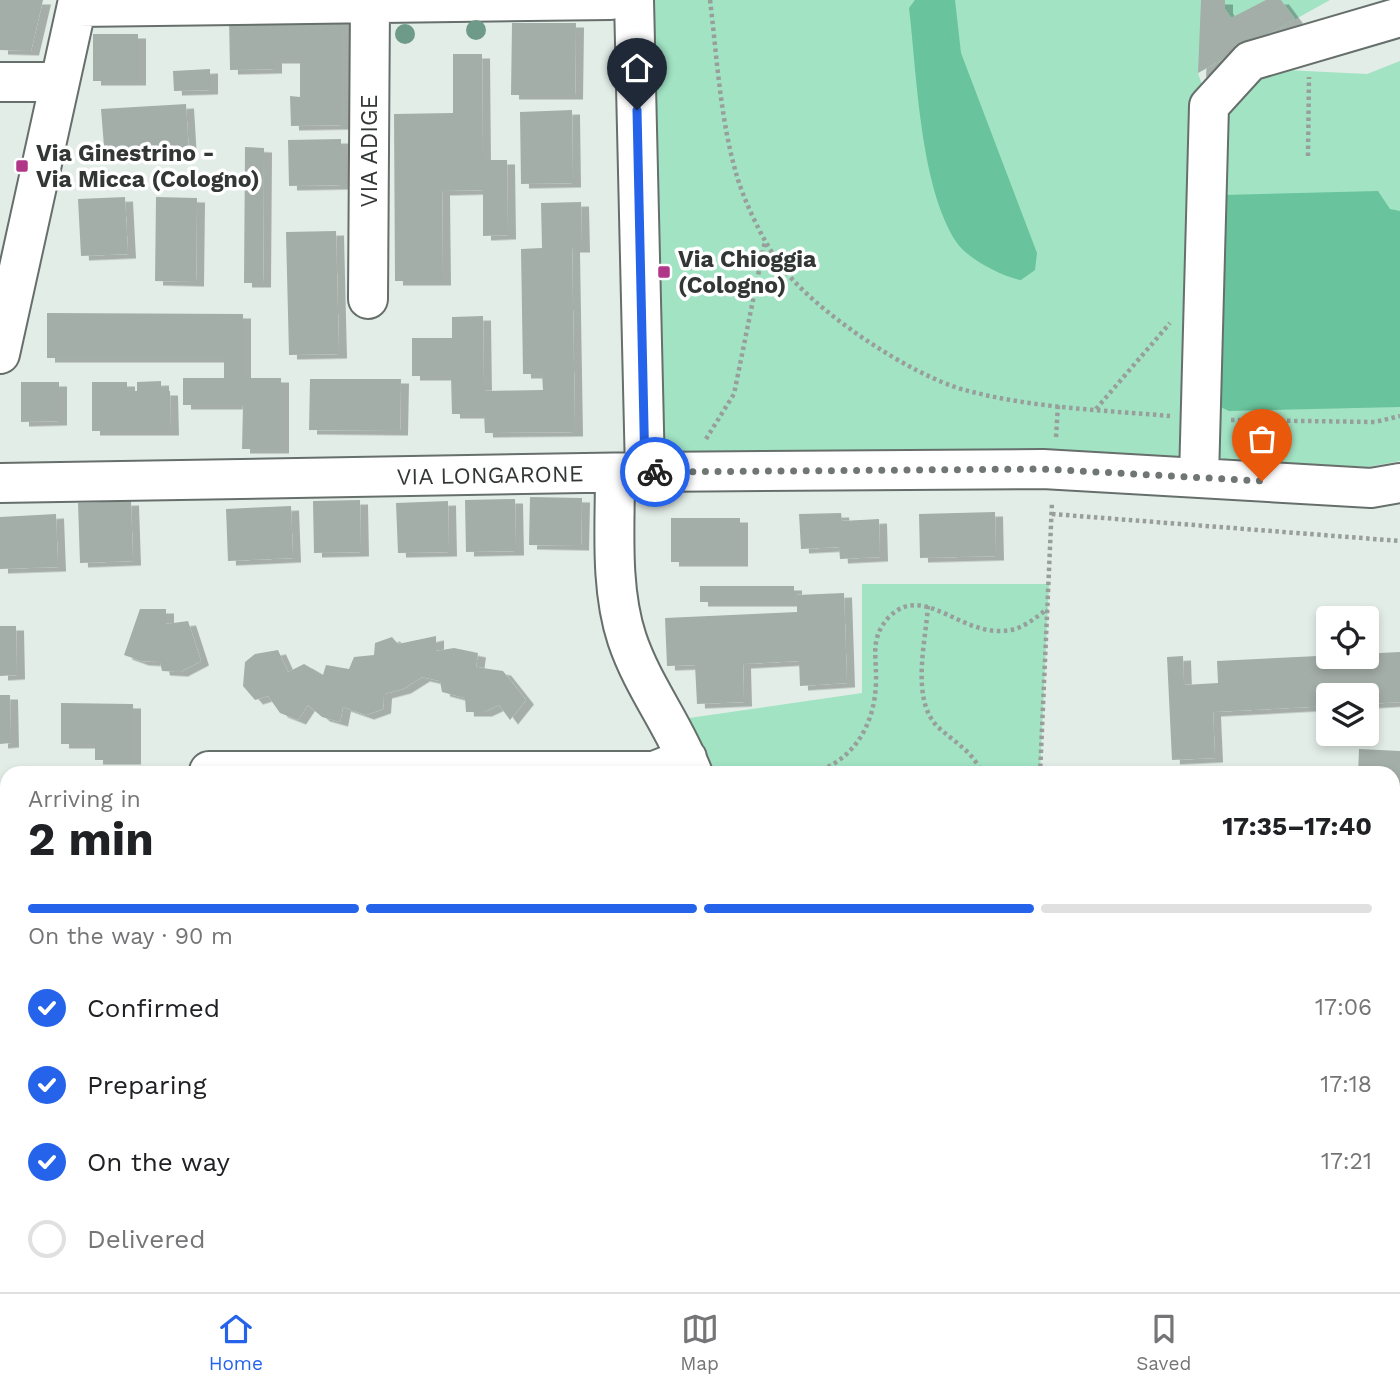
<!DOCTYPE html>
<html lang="en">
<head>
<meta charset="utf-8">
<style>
  :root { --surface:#fff; --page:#f6f6f6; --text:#202124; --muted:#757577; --line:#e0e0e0; --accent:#2563eb }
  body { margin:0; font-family:"Work Sans",sans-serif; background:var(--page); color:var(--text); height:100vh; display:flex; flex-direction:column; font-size:26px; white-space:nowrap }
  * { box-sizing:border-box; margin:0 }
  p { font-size:23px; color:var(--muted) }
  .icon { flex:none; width:38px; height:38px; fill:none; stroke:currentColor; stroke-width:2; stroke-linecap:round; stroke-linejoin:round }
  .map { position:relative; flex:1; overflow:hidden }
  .sheet { position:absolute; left:0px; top:766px; width:1400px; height:527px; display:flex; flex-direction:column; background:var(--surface); border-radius:21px 21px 0 0; box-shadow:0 4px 10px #0003 }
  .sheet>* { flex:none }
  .controls { position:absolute; left:1316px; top:606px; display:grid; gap:14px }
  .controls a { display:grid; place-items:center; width:63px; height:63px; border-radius:7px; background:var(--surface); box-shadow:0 4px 10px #0003; font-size:35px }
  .pin { position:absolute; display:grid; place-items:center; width:60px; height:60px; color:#fff; margin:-72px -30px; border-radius:50% 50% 50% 0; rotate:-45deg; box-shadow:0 0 7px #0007 }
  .pin .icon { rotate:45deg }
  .courier { position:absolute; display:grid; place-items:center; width:70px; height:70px; margin:-35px; border:5px solid #2563eb; border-radius:50%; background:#fff; color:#222; box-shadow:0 2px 9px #0007 }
  .head em { font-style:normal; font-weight:700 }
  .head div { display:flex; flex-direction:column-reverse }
  .head { display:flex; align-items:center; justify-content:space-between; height:119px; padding:0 28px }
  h1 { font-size:46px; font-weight:700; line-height:52px }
  .bar { display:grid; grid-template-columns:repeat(4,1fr); gap:10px 7px; align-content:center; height:84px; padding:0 28px }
  .bar i { height:9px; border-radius:5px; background:var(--line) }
  .bar .active { background:var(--accent) }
  .bar p { grid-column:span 4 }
  ol { padding:0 28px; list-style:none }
  li { display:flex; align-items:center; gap:21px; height:77px }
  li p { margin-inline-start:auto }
  li .icon { padding:7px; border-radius:50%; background:var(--accent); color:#fff; stroke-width:4 }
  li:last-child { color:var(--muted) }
  li i { width:38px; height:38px; border:4px solid var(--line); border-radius:50% }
  .menu { display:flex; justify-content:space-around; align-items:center; height:98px; border-top:2px solid var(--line); background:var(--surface); font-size:19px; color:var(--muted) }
  .menu a { display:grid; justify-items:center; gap:4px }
  .menu .active { color:var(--accent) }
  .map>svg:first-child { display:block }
  .green { fill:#a2e3c4 }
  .forest { fill:#69c39c }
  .building { fill:#a4aea8; filter:url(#shadow) }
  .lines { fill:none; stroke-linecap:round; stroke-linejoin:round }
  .minor-casing { stroke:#666f6b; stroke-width:42 }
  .path { stroke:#989f9b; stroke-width:4.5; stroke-dasharray:3.5 3.5; stroke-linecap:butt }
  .minor { stroke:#fff; stroke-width:38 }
  .tree { fill:#6d9a89 }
  .done { stroke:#707673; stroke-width:7; stroke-dasharray:0 12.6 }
  .route { stroke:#2563eb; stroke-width:9 }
  .poi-dot { fill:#b03688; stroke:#fff; stroke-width:2.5 }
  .labels { text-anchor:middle; stroke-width:7; stroke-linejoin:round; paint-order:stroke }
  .street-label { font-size:23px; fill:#323634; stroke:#fff }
  .poi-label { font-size:23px; font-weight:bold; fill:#323634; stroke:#fff; text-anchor:start }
</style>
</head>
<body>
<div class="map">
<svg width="1400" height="1292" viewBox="0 0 1400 1292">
  <defs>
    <filter id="shadow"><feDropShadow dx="8" dy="4.5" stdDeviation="0" flood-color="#0004"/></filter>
  </defs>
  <rect width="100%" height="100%" fill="#e3ede7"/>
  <path class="green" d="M652,0H1330L1198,73L1209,106L1267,69L1367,74L1400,61V461L1368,467L1051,453L662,457Z
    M862,584H1049L1040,773H711L689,718L862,693Z"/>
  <path class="forest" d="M915,0H955L961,53L1037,253L1035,270L1021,280C1003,277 968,259 957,243C920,188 917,75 909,8Z
    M1378,191L1390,209L1400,211V407L1229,411L1216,405L1224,195Z"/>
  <path class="building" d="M0,0H43L31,51L0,50Z
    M1201,0H1225V9L1231,18L1266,0H1281L1295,19L1198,73Z
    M342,15V125L291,126L290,96L300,97V59H274V69L230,70L229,17Z
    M512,23H576L575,95H511Z
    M93,34H138V81H93Z
    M453,54H482L483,160H507L508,235L483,236V190L442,191L443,281H395L394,114L453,113Z
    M210,69V90L174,91L173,71Z
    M186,104L189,154L105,159L101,109Z
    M572,110L573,183L521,184L520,112Z
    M341,139V185L289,186L288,140Z
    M245,147L264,148L263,283H244Z
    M125,197L128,254L81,256L78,199Z
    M156,197L197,198L196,282L155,281Z
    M581,202L582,248H572L575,432L485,433L484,414H452L451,376H412V338H452V317L483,316L484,391L543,390L542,374H523L521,249L542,248L541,203Z
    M336,231L339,354L289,355L286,232Z
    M47,313L243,314V378H281V449H242L243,405H183V378H224V358H47Z
    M310,379H401L400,431L309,430Z
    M161,381V391H170L171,431H92V382H127V391H137V382Z
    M21,382H59V421L21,422Z
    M530,497L582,498L581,546L529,545Z
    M515,499L516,551L466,552L465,500Z
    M360,500L361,552L314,553L313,501Z
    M131,501L133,561L80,563L78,503Z
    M448,501L449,552L398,553L396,503Z
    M291,506L293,558L228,561L226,509Z
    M995,512L996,556L920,558L919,514Z
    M841,513L842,521L879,519L880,557L840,559L839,547L801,549L799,514Z
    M56,514L58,567L0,569V517Z
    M671,518H740V562H671Z
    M700,586H794V602H700Z
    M844,593L847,683L800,686L799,661L743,664L744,702L697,704L695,665L667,666L665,618L797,612V595Z
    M140,609H166V624L188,621L201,661L180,672L162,671L160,662L141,661L124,655Z
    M0,626H16L17,675L0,676Z
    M436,636V651L454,648L478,653L476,667L503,671L526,700L510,720L499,705L484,712H466L465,698L442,692L440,681L422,677L403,689L384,694L383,709L366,715L343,707L340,722L322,717L308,705L298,720L280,713L268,696L255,700L243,686L245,662L255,654L278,650L288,672L304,664L323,675L326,665L349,669L354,657L374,655L375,643L392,637L398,644Z
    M1400,652V702L1367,704V695H1328V706L1213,712L1215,758L1172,760L1167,657L1183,656L1184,685L1218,683L1217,661Z
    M0,695H10L11,743L0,744Z
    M61,703L133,704V760H95V744H61Z
    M1359,749L1400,751V798H1393V774H1358Z
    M1393,839L1400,840V899L1393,898Z
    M1,900H7V935H3Z
    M1393,1124H1400V1180L1393,1179Z
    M7,1178V1215L0,1217V1180Z
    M1035,1286H1116V1292H1035Z
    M1179,1286H1250L1249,1292H1211Z
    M1278,1286H1354V1292H1278Z"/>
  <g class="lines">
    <defs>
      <path id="minor" d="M634,0L645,472
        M77,7L610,0
        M0,82H59
        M368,299L370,3
        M0,354L78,0
        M615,474C615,527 610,588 627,639C643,687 675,726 693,774
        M1199,478L1209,106L1250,61L1400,17
        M0,483L645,472L1043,469L1371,488L1400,483
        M209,771H654L687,758
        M0,963H7
        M944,1286L947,1292"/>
    </defs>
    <use href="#minor" class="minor-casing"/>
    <path class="path" d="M710,0C717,57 720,117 736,173C743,199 763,241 779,263C811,309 911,376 965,390C1031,408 1102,410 1170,416
      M1308,156L1309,77
      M1096,409L1170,323
      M1231,420L1375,422L1400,416
      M1056,437L1058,405
      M706,439L734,394L765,241
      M1052,514L1400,541
      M928,606C926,640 910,700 938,727C954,742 974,752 982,774
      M808,774C852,764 875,726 876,682C877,656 869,639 889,617C926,580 964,643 1015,629C1027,625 1037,617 1047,609
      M1040,774L1052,502"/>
    <use href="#minor" class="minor"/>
  </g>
  <g class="tree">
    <circle cx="476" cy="30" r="10"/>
    <circle cx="405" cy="34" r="10"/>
  </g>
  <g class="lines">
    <path class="done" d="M655,472L1043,469L1262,481"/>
    <path class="route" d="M637,110L645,472H655"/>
  </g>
  <g class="poi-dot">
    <rect x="15" y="159" width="14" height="14" rx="3.5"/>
    <rect x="657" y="265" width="14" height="14" rx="3.5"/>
  </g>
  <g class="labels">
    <g class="street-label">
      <text transform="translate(369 151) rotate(-90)" y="8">VIA ADIGE</text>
      <text transform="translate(490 475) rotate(-1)" y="8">VIA LONGARONE</text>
    </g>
    <g class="poi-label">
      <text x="36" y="161">Via Ginestrino -<tspan x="36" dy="26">Via Micca (Cologno)</tspan></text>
      <text x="678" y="267">Via Chioggia<tspan x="678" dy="26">(Cologno)</tspan></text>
    </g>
  </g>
</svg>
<div class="controls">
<a><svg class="icon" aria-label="locate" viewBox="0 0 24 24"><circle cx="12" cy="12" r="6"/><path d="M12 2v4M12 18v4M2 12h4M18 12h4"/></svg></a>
<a><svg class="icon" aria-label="layers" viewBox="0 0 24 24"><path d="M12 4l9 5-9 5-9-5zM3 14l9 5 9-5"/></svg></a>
</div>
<div class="pin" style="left:1262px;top:481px;background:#ea580c"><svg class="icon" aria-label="bag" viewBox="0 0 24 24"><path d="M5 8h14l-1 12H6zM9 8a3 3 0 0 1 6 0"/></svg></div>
<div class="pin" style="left:637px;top:110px;background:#1f2937"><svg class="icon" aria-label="home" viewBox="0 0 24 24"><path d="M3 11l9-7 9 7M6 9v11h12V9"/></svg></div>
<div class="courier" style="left:655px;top:472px"><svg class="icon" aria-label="bike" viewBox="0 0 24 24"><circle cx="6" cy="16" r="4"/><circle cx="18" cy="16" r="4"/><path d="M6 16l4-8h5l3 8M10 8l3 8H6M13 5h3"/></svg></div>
<section class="sheet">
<div class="head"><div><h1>2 min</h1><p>Arriving in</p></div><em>17:35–17:40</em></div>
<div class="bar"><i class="active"></i><i class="active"></i><i class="active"></i><i></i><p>On the way · 90 m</p></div>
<ol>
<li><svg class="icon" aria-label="check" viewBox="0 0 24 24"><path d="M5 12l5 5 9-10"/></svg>Confirmed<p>17:06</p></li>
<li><svg class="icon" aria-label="check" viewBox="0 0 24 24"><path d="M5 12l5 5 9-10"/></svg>Preparing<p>17:18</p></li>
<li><svg class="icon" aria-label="check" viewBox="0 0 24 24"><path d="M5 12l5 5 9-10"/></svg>On the way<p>17:21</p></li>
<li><i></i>Delivered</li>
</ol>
</section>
</div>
<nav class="menu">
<a class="active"><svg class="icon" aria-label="home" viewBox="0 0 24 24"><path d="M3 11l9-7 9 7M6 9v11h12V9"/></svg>Home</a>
<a><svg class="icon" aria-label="map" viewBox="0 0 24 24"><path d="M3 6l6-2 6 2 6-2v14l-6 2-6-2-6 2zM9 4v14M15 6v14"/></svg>Map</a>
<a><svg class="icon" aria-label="saved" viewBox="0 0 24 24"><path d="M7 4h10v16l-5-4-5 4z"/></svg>Saved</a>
</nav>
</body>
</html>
